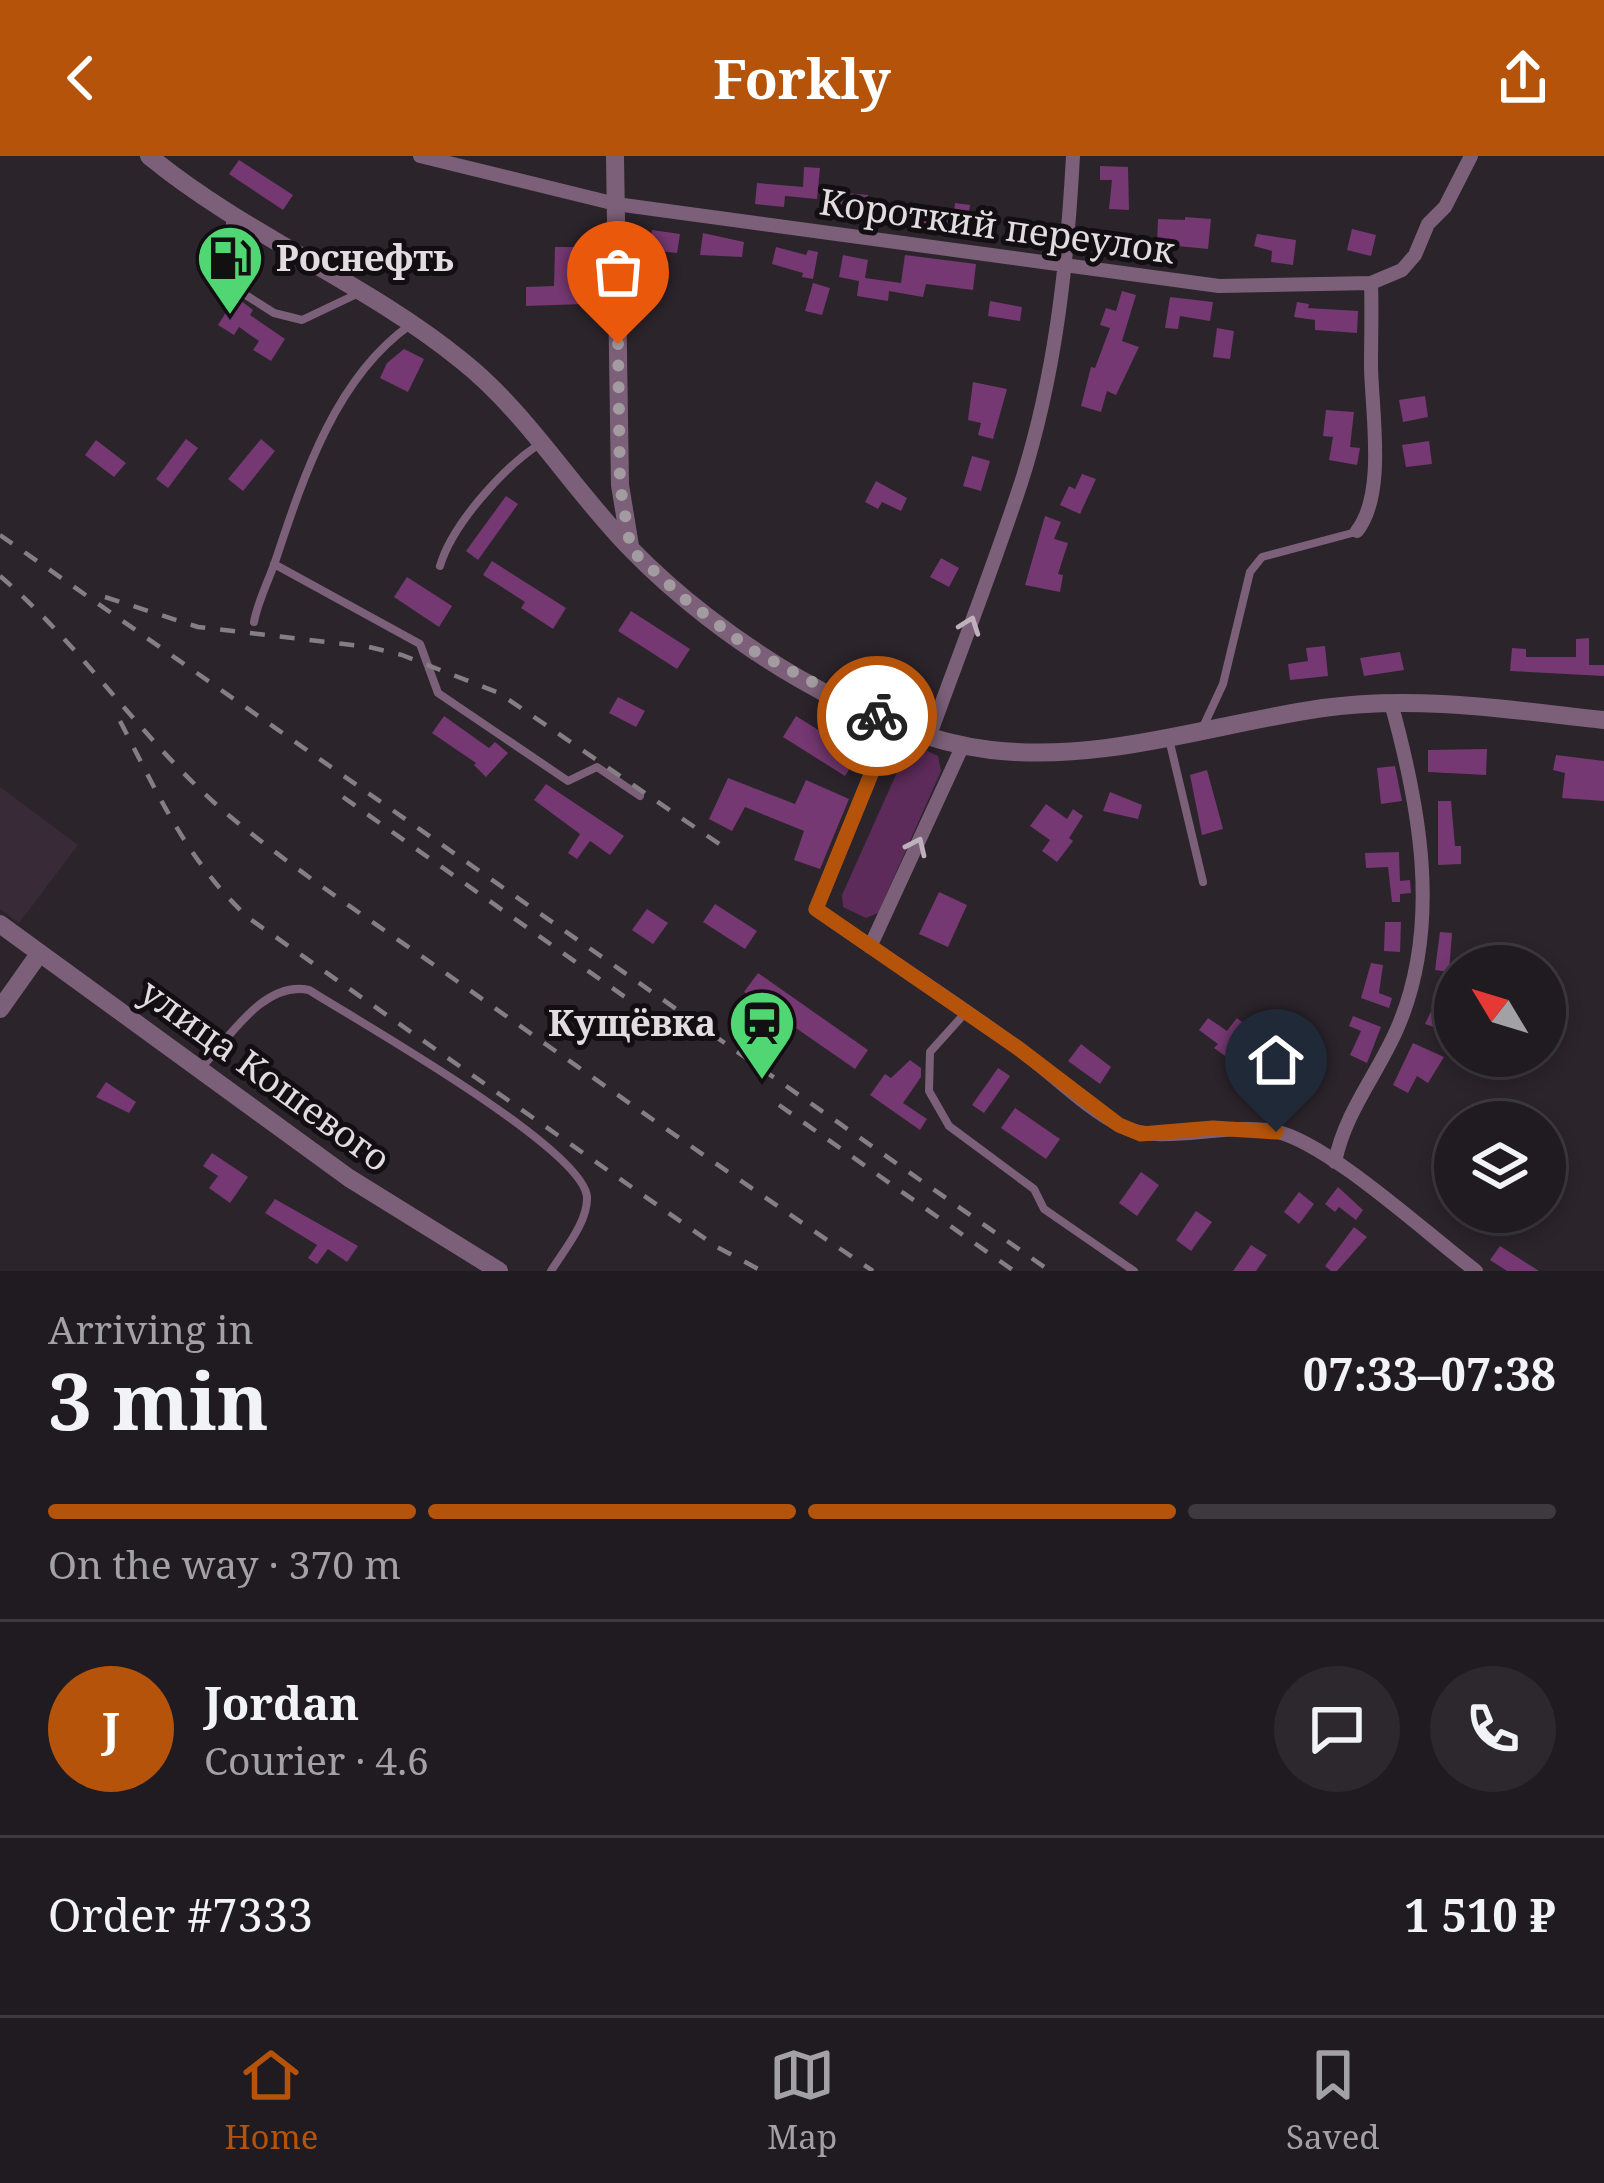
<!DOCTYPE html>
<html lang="en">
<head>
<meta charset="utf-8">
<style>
  :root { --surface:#201b20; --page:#2d282d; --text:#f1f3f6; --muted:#a2a1a5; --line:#3d393e; --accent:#b45309 }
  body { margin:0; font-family:"Noto Serif",serif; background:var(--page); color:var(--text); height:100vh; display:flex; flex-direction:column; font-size:45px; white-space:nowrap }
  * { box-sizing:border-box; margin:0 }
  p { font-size:39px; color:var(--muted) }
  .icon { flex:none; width:66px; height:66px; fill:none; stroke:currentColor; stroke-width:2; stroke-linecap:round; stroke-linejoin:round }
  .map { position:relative; height:1115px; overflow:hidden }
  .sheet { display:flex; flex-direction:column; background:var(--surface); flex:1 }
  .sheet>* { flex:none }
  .needle { width:78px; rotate:308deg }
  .buttons { position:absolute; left:1434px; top:789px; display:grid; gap:24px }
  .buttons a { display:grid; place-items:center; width:132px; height:132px; border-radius:50%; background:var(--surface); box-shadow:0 6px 18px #0003,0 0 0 3px var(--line); font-size:60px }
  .pin { position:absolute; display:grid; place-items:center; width:102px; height:102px; color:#fff; margin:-123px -51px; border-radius:50% 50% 50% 0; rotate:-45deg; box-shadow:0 0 12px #0007 }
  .pin .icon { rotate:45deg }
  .courier { position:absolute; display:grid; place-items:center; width:120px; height:120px; margin:-60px; border:9px solid #b45309; border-radius:50%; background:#fff; color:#222; box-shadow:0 3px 15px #0007 }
  .summary em { font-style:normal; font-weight:700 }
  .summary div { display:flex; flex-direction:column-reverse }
  .summary { display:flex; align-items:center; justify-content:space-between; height:204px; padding:0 48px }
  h1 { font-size:78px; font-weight:700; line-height:90px }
  .bar { display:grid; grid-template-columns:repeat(4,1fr); gap:18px 12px; align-content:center; height:144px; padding:0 48px }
  .bar i { height:15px; border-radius:9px; background:var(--line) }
  .bar .selected { background:var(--accent) }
  .bar p { grid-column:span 4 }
  .line { display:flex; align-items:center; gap:30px; padding:0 48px; border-top:3px solid var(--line) }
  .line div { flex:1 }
  .round { display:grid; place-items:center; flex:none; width:126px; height:126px; border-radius:63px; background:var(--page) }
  header { display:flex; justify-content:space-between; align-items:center; height:156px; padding:0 48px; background:var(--accent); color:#fff; font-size:54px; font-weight:700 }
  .menu { display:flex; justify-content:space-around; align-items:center; height:168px; border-top:3px solid var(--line); background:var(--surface); font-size:33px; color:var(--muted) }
  .menu a { display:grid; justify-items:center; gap:6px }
  .menu .selected { color:var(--accent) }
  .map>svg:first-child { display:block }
  .built { fill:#382b37 }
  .green { fill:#5c2b5a }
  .building { fill:#753872 }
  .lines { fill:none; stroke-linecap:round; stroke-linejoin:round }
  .service { stroke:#7c6079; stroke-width:8 }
  .minor { stroke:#7c6079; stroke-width:14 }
  .tertiary { stroke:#7c6079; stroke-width:18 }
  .rail { stroke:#857e84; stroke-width:4.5; stroke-dasharray:15 15; stroke-linecap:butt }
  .oneway { stroke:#beb1bd }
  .done { stroke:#a29ca1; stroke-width:12; stroke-dasharray:0 21.6 }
  .route { stroke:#b45309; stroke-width:15 }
  .labels { text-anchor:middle; stroke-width:10; stroke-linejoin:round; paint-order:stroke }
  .street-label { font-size:36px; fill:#e2dce1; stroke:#120e11 }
  .poi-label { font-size:36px; font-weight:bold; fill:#e2dce1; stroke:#120e11; text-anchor:start }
</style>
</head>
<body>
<header><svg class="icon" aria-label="back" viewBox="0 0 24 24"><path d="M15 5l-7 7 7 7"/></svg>Forkly<svg class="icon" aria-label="share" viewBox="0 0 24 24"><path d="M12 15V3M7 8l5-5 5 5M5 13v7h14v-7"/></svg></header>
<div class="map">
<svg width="1604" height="1115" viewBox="0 0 1604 1115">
  <rect width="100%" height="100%" fill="#2b242b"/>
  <path class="built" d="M0,631L78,689L19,767L0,753Z"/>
  <path class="green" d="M923,593L938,600L941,615L878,757L866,762L843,751L842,739L903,603L911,595Z"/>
  <path class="building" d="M239,4L293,39L283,54L229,18Z
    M1100,10L1128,11L1129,54L1109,53L1112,24H1100Z
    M804,11L820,12L817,43L785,40L784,51L755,48L757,27L803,31Z
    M825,35L868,39L865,63L824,61Z
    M955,47L970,49L967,75L938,70L937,76L920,73L924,51L954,56Z
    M1185,61L1211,63L1208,93L1157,88L1158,63L1185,64Z
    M1352,73L1376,79L1371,100L1347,94Z
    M652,74L680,78L677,97L649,94Z
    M703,77L744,86L742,101L700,99Z
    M1257,78L1296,84L1293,109L1271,106L1272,95L1254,90Z
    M555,91H585L584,148L526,150V131L554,130Z
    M776,91L806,99L808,94L818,96L813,123L802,121L803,117L772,108Z
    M843,99L868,104L865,122L901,127L905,99L976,108L973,134L926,128L923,141L889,135L888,145L857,140L859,125L839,121Z
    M813,127L830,132L822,159L805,155Z
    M1122,135L1136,139L1122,185L1139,191L1116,239L1107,235L1101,256L1081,250L1091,211L1095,212L1110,172L1100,169L1106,152L1116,155Z
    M236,141L253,154L250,159L285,183L271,205L253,194L259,185L239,171L234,179L218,169Z
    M1170,141L1213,146L1210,165L1180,160L1178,173L1165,172Z
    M990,145L1022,151L1020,165L988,160Z
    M1297,146L1309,148L1308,152L1358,155L1357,177L1315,174V164L1294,161Z
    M1217,172L1234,175L1230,203L1213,201Z
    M404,193L424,203L408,236L380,222L387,207Z
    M973,226L1007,233L993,283L978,279L981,267L968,264Z
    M1425,240L1428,261L1403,266L1399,244Z
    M1326,254L1354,256L1350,291L1360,292L1357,309L1329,304L1333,281L1323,280Z
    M186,283L198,292L168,332L156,323Z
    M261,283L275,295L243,335L228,323Z
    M96,284L126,307L114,321L85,299Z
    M1429,285L1432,308L1406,311L1402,289Z
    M972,300L990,305L981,335L963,330Z
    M1082,318L1096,323L1080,358L1060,349L1069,330L1075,333Z
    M876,325L907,342L901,355L882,346L878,353L865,346Z
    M506,340L518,348L478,404L466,395Z
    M1045,360L1061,366L1054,383L1068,387L1058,418L1063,419L1060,436L1025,429Z
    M941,402L959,412L949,431L930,421Z
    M492,405L566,452L553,473L521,452L525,446L483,419Z
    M407,421L452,450L439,471L394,441Z
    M631,455L690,493L677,513L618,475Z
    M1589,482V509H1604V520L1510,515L1512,492L1526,493V501H1576V483Z
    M1325,490L1328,520L1290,524L1288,508L1308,505L1306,492Z
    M1400,496L1404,514L1364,520L1360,502Z
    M618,541L645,555L636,571L609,557Z
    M444,560L489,592L495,586L508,597L486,621L474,609L476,607L432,577Z
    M796,560L858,599L845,620L783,581Z
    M1487,593L1486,619L1428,616V594Z
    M1556,599L1604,605V645L1562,642L1565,617L1553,614Z
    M1395,610L1402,645L1381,648L1377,612Z
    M1207,614L1223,673L1202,679L1190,619Z
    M728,622L795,648L806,624L849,643L820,713L794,704L804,675L745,651L732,675L709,663Z
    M546,628L624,680L610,699L590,685L577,703L568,697L580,678L534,644Z
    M1110,636L1142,649L1138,663L1103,655Z
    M1438,645H1451L1455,690H1461V708L1438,709Z
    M1046,648L1067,663L1073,653L1083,660L1069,682L1073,685L1057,706L1042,695L1050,684L1030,670Z
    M1399,696L1400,725L1410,724L1411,737L1400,738V746H1392L1388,711L1366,712L1365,697Z
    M939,736L967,749L948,791L919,778Z
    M715,748L757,775L745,793L703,766Z
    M647,753L668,767L653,788L632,774Z
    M1385,766H1401L1400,796L1384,795Z
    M1440,776L1452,777L1449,816L1435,814Z
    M1371,807L1383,809L1379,837L1392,842L1389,852L1361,842Z
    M758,817L868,894L855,913L744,836Z
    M1441,823L1453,825L1450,853L1440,873L1425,868L1439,839Z
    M1353,860L1381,871L1367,907L1350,899L1361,875L1349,870Z
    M1208,862L1227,875L1237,862L1248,871L1238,883L1308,939L1298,952L1214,892L1218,888L1199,874Z
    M1413,887L1444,901L1428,927L1417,920L1408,937L1393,929Z
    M1081,888L1111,911L1100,928L1068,905Z
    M910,904L921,912V921L903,947L927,963L920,974L870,939L885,918L891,922Z
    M998,912L1010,920L984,957L972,949Z
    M106,926L136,946L129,957L96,941Z
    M1015,952L1060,983L1046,1003L1001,972Z
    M212,997L248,1021L230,1047L209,1032L218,1020L203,1010Z
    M1141,1016L1159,1029L1137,1060L1119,1047Z
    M1338,1031L1363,1054L1356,1064L1339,1051L1335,1056L1325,1048Z
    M1299,1036L1314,1048L1299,1068L1284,1056Z
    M275,1043L358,1090L347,1106L328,1093L317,1108L308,1102L317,1089L265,1057Z
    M1196,1055L1212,1066L1191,1095L1176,1084Z
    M1354,1071L1367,1081L1337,1115H1331L1325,1110Z
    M1251,1089L1267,1099L1256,1115H1233Z
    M1500,1090L1539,1115H1507L1490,1104Z"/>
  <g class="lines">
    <path class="service" d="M230,64V120L244,138L274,157L302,164L359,137
      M274,408L420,488L438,537L568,625L597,611L640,640
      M440,410C452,369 502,313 538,289
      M254,466C258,445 268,426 275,406C303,322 335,222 410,169
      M1203,571L1223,528L1250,416L1262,401L1356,376
      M1169,583L1203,726
      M966,856L930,896L929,935L949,970L1034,1033L1044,1053L1134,1115
      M202,911C229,882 264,824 309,834C358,865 583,992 587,1041C588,1066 564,1094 551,1115"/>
    <path class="minor" d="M420,0L616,48L1219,130L1371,127L1402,114L1415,99L1428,68L1445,51L1471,0
      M1357,375C1386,338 1372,258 1371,211C1371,183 1372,155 1371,127
      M892,567L816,753C883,800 953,844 1019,893C1053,918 1084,951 1121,970C1160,990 1227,966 1274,975C1328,986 1428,1079 1476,1115
      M930,579C960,496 993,412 1021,327C1055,221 1067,111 1073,0
      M870,791L963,589
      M1335,1006C1345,956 1377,919 1397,873C1442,770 1420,651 1391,547"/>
    <path class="tertiary" d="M149,0C245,79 365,126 461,204C527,256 572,333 631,393C717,482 867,579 991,594C1105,607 1212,568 1323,552C1417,539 1511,554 1604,564
      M615,0L620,329L630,390
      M0,768L349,1022L499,1115
      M0,853L39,798"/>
    <path class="rail" d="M0,379L1050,1115
      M0,420C83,491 142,585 226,657C298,717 378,769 454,823C593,922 732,1020 873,1115
      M105,441L198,471L369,491L402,499L499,537L728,694
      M120,565C158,638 188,707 250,763L717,1091L762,1115
      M343,641L632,846
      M779,949L1014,1115"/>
  </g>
  <defs><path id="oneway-chevron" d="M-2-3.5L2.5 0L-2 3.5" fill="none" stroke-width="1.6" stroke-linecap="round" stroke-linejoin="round" transform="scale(3)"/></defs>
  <g class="oneway">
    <use href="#oneway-chevron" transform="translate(970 469) rotate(-70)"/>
    <use href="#oneway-chevron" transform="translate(917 690) rotate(-65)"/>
  </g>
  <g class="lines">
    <path class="done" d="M618,188L620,329L631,394L686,444L750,493L877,560"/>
    <path class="route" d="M877,560L892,567L816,753L1018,892L1119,969L1141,978L1213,972L1276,976"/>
  </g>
  <defs>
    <symbol id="fuel-pin" viewBox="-11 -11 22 30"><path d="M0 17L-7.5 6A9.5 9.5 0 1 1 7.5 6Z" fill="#51d674" stroke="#120e11"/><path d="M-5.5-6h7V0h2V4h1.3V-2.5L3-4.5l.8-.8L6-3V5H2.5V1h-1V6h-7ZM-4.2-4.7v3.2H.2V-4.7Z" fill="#111"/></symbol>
    <symbol id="station-pin" viewBox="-11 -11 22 30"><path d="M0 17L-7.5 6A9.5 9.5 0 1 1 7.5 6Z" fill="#51d674" stroke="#120e11"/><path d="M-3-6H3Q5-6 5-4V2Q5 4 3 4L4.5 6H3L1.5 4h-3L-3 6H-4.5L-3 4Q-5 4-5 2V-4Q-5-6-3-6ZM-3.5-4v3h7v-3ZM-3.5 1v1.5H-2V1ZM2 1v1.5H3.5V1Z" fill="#111"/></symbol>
  </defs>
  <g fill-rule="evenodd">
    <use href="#fuel-pin" x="192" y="64" width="76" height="104"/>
    <use href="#station-pin" x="724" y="829" width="76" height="104"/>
  </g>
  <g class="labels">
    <g class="street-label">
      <text transform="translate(997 70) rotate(8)" y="13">Короткий переулок</text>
      <text transform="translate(265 919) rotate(36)" y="13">улица Кошевого</text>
    </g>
    <g class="poi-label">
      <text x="276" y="115">Роснефть</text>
      <text x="716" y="880" text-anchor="end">Кущёвка</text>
    </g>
  </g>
</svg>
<div class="buttons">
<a><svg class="needle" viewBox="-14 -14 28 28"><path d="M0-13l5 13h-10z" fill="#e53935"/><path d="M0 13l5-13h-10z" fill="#a2a1a5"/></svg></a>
<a><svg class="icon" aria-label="layers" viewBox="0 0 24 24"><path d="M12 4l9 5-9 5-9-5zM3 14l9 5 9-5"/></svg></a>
</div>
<div class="pin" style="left:618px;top:188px;background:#ea580c"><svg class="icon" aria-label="bag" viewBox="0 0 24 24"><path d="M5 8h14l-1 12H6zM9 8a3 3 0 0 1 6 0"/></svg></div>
<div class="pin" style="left:1276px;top:976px;background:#1f2937"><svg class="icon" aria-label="home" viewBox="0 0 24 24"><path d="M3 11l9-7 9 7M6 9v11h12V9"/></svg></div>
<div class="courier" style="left:877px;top:560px"><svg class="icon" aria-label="bike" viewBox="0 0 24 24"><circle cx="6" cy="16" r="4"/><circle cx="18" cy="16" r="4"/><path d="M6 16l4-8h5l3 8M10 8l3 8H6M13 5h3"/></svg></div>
</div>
<section class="sheet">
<div class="summary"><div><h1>3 min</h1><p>Arriving in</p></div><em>07:33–07:38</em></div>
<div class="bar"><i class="selected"></i><i class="selected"></i><i class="selected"></i><i></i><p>On the way · 370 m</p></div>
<div class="line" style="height:216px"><b class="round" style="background:var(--accent);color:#fff">J</b><div><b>Jordan</b><p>Courier · 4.6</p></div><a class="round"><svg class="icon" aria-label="chat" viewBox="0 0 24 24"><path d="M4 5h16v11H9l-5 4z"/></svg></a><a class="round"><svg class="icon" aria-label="phone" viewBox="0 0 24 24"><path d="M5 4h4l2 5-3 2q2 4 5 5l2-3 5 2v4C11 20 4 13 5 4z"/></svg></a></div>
<div class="line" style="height:156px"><div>Order #7333</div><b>1 510 ₽</b></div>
</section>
<nav class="menu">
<a class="selected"><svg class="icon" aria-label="home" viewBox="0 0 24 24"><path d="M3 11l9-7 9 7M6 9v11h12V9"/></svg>Home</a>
<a><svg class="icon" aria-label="map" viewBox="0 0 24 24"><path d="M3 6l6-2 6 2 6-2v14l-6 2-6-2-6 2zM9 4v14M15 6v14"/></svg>Map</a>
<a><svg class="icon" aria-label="saved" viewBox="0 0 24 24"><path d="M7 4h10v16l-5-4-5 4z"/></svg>Saved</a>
</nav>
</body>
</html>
